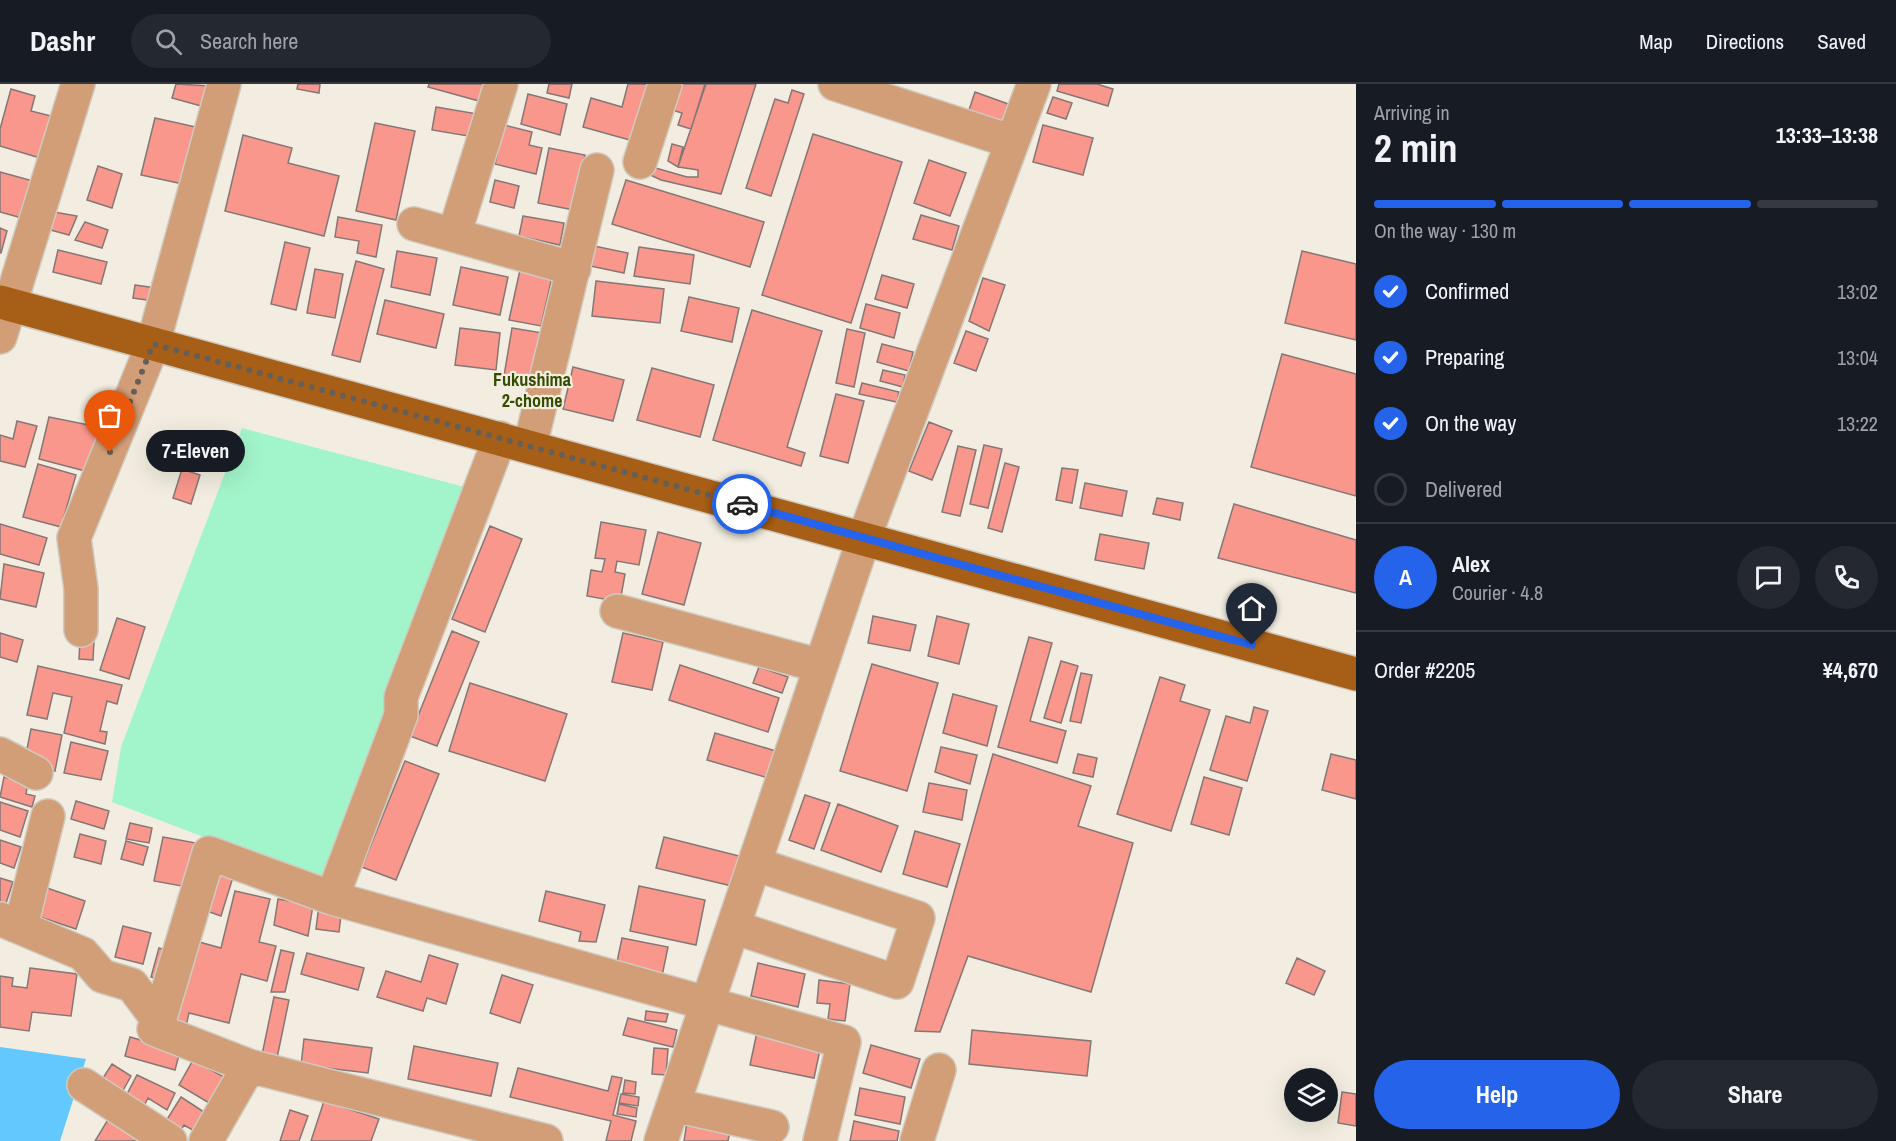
<!DOCTYPE html>
<html lang="en">
<head>
<meta charset="utf-8">
<style>
  :root { --surface:#171b24; --page:#242831; --text:#f1f3f6; --muted:#9ea1a6; --line:#363941; --accent:#2563eb }
  body { margin:0; font-family:"Archivo Narrow",sans-serif; background:var(--page); color:var(--text); height:100vh; display:flex; flex-direction:column; font-size:22px; white-space:nowrap }
  * { box-sizing:border-box; margin:0 }
  p { font-size:20px; color:var(--muted) }
  .icon { flex:none; width:33px; height:33px; fill:none; stroke:currentColor; stroke-width:2; stroke-linecap:round; stroke-linejoin:round }
  .map { position:relative; flex:1; overflow:hidden }
  .panel { display:flex; flex-direction:column; background:var(--surface); width:540px }
  .panel>* { flex:none }
  .controls { position:absolute; left:1284px; top:984px; display:grid; gap:12px }
  .controls a { display:grid; place-items:center; width:54px; height:54px; border-radius:50%; background:var(--surface); box-shadow:0 6px 24px #0002; font-size:30px }
  .pin { position:absolute; display:grid; place-items:center; width:51px; height:51px; color:#fff; margin:-62px -26px; border-radius:50% 50% 50% 0; rotate:-45deg; box-shadow:0 0 6px #0007 }
  .pin .icon { rotate:45deg }
  .courier { position:absolute; display:grid; place-items:center; width:60px; height:60px; margin:-30px; border:4px solid #2563eb; border-radius:50%; background:#fff; color:#222; box-shadow:0 2px 8px #0007 }
  .bubble { position:absolute; height:42px; border-radius:21px; background:var(--surface); box-shadow:0 6px 24px #0002; font-size:20px; font-weight:700; line-height:42px; text-align:center }
  .head em { font-style:normal; font-weight:700 }
  .head div { display:flex; flex-direction:column-reverse }
  .head { display:flex; align-items:center; justify-content:space-between; height:102px; padding:0 18px }
  h1 { font-size:39px; font-weight:700; line-height:45px }
  .bar { display:grid; grid-template-columns:repeat(4,1fr); gap:9px 6px; align-content:center; height:72px; padding:0 18px }
  .bar i { height:8px; border-radius:4px; background:var(--line) }
  .bar .selected { background:var(--accent) }
  .bar p { grid-column:span 4 }
  .line { display:flex; align-items:center; gap:15px; padding:0 18px; border-top:2px solid var(--line) }
  .line div { flex:1 }
  .round { display:grid; place-items:center; flex:none; width:63px; height:63px; border-radius:32px; background:var(--page) }
  ol { padding:0 18px; list-style:none }
  li { display:flex; align-items:center; gap:18px; height:66px }
  li p { margin-inline-start:auto }
  li .icon { padding:6px; border-radius:50%; background:var(--accent); color:#fff; stroke-width:4 }
  li:last-child { color:var(--muted) }
  li i { width:33px; height:33px; border:3px solid var(--line); border-radius:50% }
  .button { display:flex; gap:12px; margin-top:auto; padding:12px 18px }
  .button a { flex:1; height:69px; border-radius:36px; background:var(--accent); color:#fff; font-size:24px; font-weight:700; line-height:69px; text-align:center }
  .button a+a { background:var(--page); color:var(--text) }
  header { display:flex; align-items:center; gap:36px; box-sizing:border-box; height:84px; padding:0 30px; background:var(--surface); border-bottom:2px solid var(--line) }
  header strong { font-size:28px }
  nav { display:flex; gap:33px; margin-inline-start:auto; font-size:21px }
  .search { width:420px; height:54px; background:var(--page); display:flex; align-items:center; gap:15px; box-sizing:border-box; padding:0 21px; border-radius:33px; color:var(--muted); font-size:22px }
  main { display:flex; flex:1; min-height:0 }
  .map>svg:first-child { display:block }
  .green { fill:#a2f5ca }
  .water { fill:#63c8fe }
  .building { fill:#fa978c; stroke:#857775; stroke-width:1.5 }
  .lines { fill:none; stroke-linecap:round; stroke-linejoin:round }
  .minor-casing { stroke:#cfcabf; stroke-width:36 }
  .major-casing { stroke:#cfcabf; stroke-width:36 }
  .minor { stroke:#d29e77; stroke-width:33 }
  .major { stroke:#a75e16; stroke-width:33 }
  .done { stroke:#636059; stroke-width:6; stroke-dasharray:0 10.8 }
  .route { stroke:#2563eb; stroke-width:8 }
  .labels { text-anchor:middle; stroke-width:4.5; stroke-linejoin:round; paint-order:stroke }
  .neighbourhood-label { font-size:18px; font-weight:bold; fill:#344c00; stroke:#f2ede0 }
</style>
</head>
<body>
<header>
<strong>Dashr</strong>
<div class="search"><svg class="icon" aria-label="search" viewBox="0 0 24 24"><circle cx="10" cy="10" r="6"/><path d="M15 15l6 6"/></svg>Search here</div>
<nav><a>Map</a><a>Directions</a><a>Saved</a></nav>
</header>
<main>
<div class="map">
<svg width="1356" height="1057" viewBox="0 0 1356 1057">
  <rect width="100%" height="100%" fill="#f2ede0"/>
  <path class="green" d="M242,344L472,405L327,800L112,718L121,663Z"/>
  <path class="water" d="M0,963L86,975L60,1057H0Z"/>
  <path class="building" d="M176,0L211,2L205,23L172,14Z
    M298,0H320L319,9L297,5Z
    M429,0H484L479,17L428,3Z
    M549,0H572L569,14L547,9Z
    M628,0H654L637,58L583,43L591,14L622,23Z
    M677,0H705L691,45L678,41L682,29L669,25Z
    M706,0H756L721,110L661,96L644,88L645,81L687,93H698V86L678,83Z
    M1059,0H1097L1113,5L1108,22L1057,7Z
    M11,5L35,12L31,27L51,32L40,74L0,62V45Z
    M792,6L804,10L771,112L746,104L775,15L788,19Z
    M975,8L1011,21L1003,44L967,32Z
    M528,10L567,20L560,51L521,40Z
    M1053,13L1072,19L1066,35L1047,29Z
    M436,23L478,30L474,53L432,46Z
    M155,34L196,43L183,100L141,91Z
    M375,39L415,47L396,136L356,127Z
    M504,41L532,48L529,61L542,64L536,90L495,80Z
    M1043,41L1093,54L1083,91L1033,78Z
    M813,50L902,78L851,239L762,211Z
    M243,51L292,64L288,79L339,92L324,152L225,127Z
    M672,60L683,63L678,83L668,77Z
    M549,64L585,71L574,126L538,119Z
    M929,76L966,89L950,132L914,119Z
    M98,82L122,90L112,124L87,116Z
    M0,88L33,97L22,134L0,128Z
    M495,96L519,102L514,124L490,118Z
    M626,96L764,138L750,183L612,140Z
    M54,128L77,132L69,151L47,145Z
    M921,131L959,142L952,166L913,155Z
    M523,132L564,139L560,161L519,152Z
    M338,133L382,141L376,173L357,169L359,157L335,153Z
    M85,138L108,146L102,164L75,156Z
    M0,144L7,147L1,169H0Z
    M285,158L310,164L296,226L271,220Z
    M594,162L628,169L624,189L590,182Z
    M639,163L694,171L690,200L634,192Z
    M58,166L107,178L101,200L53,188Z
    M397,167L437,174L430,211L391,203Z
    M1302,167L1356,180V256L1285,239Z
    M356,177L384,185L360,278L332,271Z
    M461,183L508,193L500,231L453,221Z
    M315,185L343,190L335,234L307,229Z
    M520,186L552,193L541,242L509,236Z
    M882,191L914,200L907,224L875,215Z
    M983,194L1005,201L989,247L969,237Z
    M596,197L664,205L660,239L592,232Z
    M135,201L156,204L154,217L133,214Z
    M689,213L739,224L732,258L681,247Z
    M385,216L444,230L436,264L377,250Z
    M866,220L900,229L894,254L860,244Z
    M752,226L822,247L787,363L805,369L801,382L713,356Z
    M460,244L500,249L496,286L455,281Z
    M512,244L543,249L536,297L504,292Z
    M847,245L865,249L854,303L836,299Z
    M966,247L988,255L976,287L954,279Z
    M882,260L913,268L909,287L877,278Z
    M1282,270L1356,290V412L1251,383Z
    M573,283L624,296L613,337L563,325Z
    M652,284L714,301L700,353L637,336Z
    M883,286L905,291L903,303L880,297Z
    M862,299L899,308L897,318L859,310Z
    M836,310L864,317L848,379L820,372Z
    M49,333L99,343L89,388L39,375Z
    M17,337L37,342L25,383L0,377V351L13,355Z
    M929,338L952,347L932,396L909,387Z
    M984,361L1002,365L988,424L970,420Z
    M958,362L976,366L960,432L942,428Z
    M1005,379L1019,383L1002,448L988,444Z
    M38,380L76,391L61,443L23,433Z
    M1062,384L1078,386L1072,419L1056,416Z
    M182,385L200,391L191,420L173,414Z
    M1085,399L1127,407L1122,432L1080,424Z
    M1157,414L1183,419L1180,436L1153,430Z
    M1234,420L1356,456V509L1218,474Z
    M601,438L646,446L639,481L617,477L615,488L625,490L620,518L587,512L591,486L602,488L605,475L595,474Z
    M0,440L47,454L39,481L0,470Z
    M490,442L522,455L485,548L452,535Z
    M658,448L701,459L684,521L642,510Z
    M1100,450L1149,459L1144,485L1095,476Z
    M4,480L44,489L36,523L0,515Z
    M873,532L916,541L910,567L868,559Z
    M937,532L969,540L959,580L928,572Z
    M117,534L145,543L129,595L100,586Z
    M452,547L479,558L437,662L410,652Z
    M0,549L23,556L17,578L0,573Z
    M623,549L663,558L652,606L612,598Z
    M1029,553L1052,559L1030,637L1066,647L1057,679L998,663Z
    M80,556L94,557L93,576L79,575Z
    M1061,577L1078,582L1061,639L1044,634Z
    M872,580L938,599L907,707L840,687Z
    M680,581L779,614L768,648L669,616Z
    M38,582L122,601L117,620L107,617L100,647L107,648L105,660L64,649L72,613L53,609L47,635L27,631Z
    M759,583L788,593L782,609L753,599Z
    M1081,589L1092,591L1081,639L1070,637Z
    M1160,593L1185,601L1180,617L1210,626L1171,747L1117,730Z
    M470,599L567,630L545,697L449,667Z
    M953,610L997,622L987,662L943,649Z
    M1254,623L1268,627L1247,697L1210,686L1226,632L1250,639Z
    M31,645L62,651L55,687L24,680Z
    M715,649L776,667L768,694L707,676Z
    M71,658L108,667L101,696L64,689Z
    M941,663L977,671L970,700L935,688Z
    M993,670L1091,702L1078,742L1133,759L1091,908L968,872L940,948L915,947Z
    M1078,670L1097,674L1093,693L1073,689Z
    M1331,670L1356,676V715L1322,706Z
    M405,677L439,690L396,796L362,783Z
    M4,693L28,698L26,710L35,712L32,723L0,713Z
    M1204,693L1242,704L1229,751L1191,740Z
    M929,699L967,706L962,736L923,728Z
    M805,711L830,719L814,765L789,756Z
    M76,717L109,727L104,745L71,735Z
    M0,718L28,727L20,753L0,746Z
    M838,720L898,742L881,788L821,766Z
    M130,739L152,744L149,759L126,755Z
    M915,747L960,760L947,803L903,790Z
    M80,750L106,757L101,780L74,773Z
    M163,753L196,759L187,803L154,797Z
    M664,753L739,772L732,802L656,784Z
    M0,756L21,763L14,784L0,779Z
    M126,757L148,763L143,781L121,775Z
    M212,787L233,793L221,832L201,825Z
    M0,794L13,798L4,825L0,824Z
    M639,802L705,816L696,861L630,847Z
    M47,804L85,817L76,845L37,832Z
    M235,807L270,815L259,858L276,862L267,897L241,890L229,939L189,929L186,942L171,938L192,856L221,864Z
    M546,807L605,821L596,858L579,857L581,848L539,837Z
    M278,815L313,821L308,852L274,841Z
    M319,820L342,823L339,848L316,845Z
    M123,842L151,849L143,880L115,873Z
    M622,854L668,863L662,892L616,883Z
    M159,864L169,867L161,896L151,893Z
    M281,866L294,869L285,908H271Z
    M307,869L364,884L358,906L301,890Z
    M429,871L458,880L446,920L427,914L423,927L377,913L386,887L421,898Z
    M1297,874L1325,887L1314,911L1286,899Z
    M758,879L805,890L798,923L751,912Z
    M30,884L77,890L71,932L32,928L29,947L0,943V892L13,894L12,902L27,904Z
    M502,891L533,901L520,939L490,929Z
    M819,896L850,900L845,937L828,935L830,920L817,919Z
    M274,913L289,916L277,974L262,971Z
    M646,927L668,930L666,938L645,936Z
    M628,934L677,946L673,963L623,951Z
    M972,946L1091,957L1087,992L969,980Z
    M757,948L821,961L814,994L750,981Z
    M130,953L180,967L175,986L125,972Z
    M304,955L372,964L368,989L301,981Z
    M871,961L920,975L911,1004L863,989Z
    M414,962L498,979L491,1012L408,995Z
    M654,964L668,965L666,991L652,990Z
    M193,976L224,993L216,1023L179,1001Z
    M112,980L131,992L121,1010L101,997Z
    M518,984L608,1007L612,992L622,994L613,1031L636,1037L631,1057H606L611,1037L510,1013Z
    M137,991L175,1009L167,1026L148,1014L144,1022L126,1012Z
    M625,996L636,998L635,1010L623,1009Z
    M860,1004L905,1013L900,1040L855,1031Z
    M1342,1008L1356,1010V1042L1338,1039Z
    M621,1010L639,1013L638,1022L619,1019Z
    M181,1013L207,1030L196,1048L184,1041L181,1046L166,1037Z
    M324,1017L379,1035L371,1057H311Z
    M619,1020L637,1024L636,1033L617,1030Z
    M290,1026L308,1032L299,1057H280Z
    M109,1034L146,1057H95Z
    M854,1037L899,1047L897,1057H850Z
    M687,1038L730,1046L728,1057H684Z"/>
  <g class="lines">
    <defs>
      <path id="minor" d="M835,0L1010,57
        M640,78L665,0
        M414,140L574,185
        M454,151L501,0
        M0,253L78,0
        M530,362L597,86
        M617,527L821,582
        M81,546V505L74,454L153,260L224,0
        M0,670L36,689
        M332,814L401,631V613L500,354
        M0,835L83,870L102,892L132,901L159,937L154,945L249,982L206,1057
        M21,842L48,732
        M734,843L897,898L918,834L755,780
        M159,937L209,769L332,814L844,958L820,1057
        M249,982L546,1057
        M84,1001L170,1057
        M674,1021L772,1043
        M661,1057L864,454L1034,0
        M917,1057L939,986"/>
      <path id="major" d="M0,218L1356,590"/>
    </defs>
    <use href="#minor" class="minor-casing"/>
    <use href="#major" class="major-casing"/>
    <use href="#minor" class="minor"/>
    <use href="#major" class="major"/>
  </g>
  <g class="lines">
    <path class="done" d="M110,368L153,260L742,420"/>
    <path class="route" d="M742,420L1252,561"/>
  </g>
  <g class="labels">
    <g class="neighbourhood-label">
      <text x="532" y="302">Fukushima<tspan x="532" dy="21">2-chome</tspan></text>
    </g>
  </g>
</svg>
<div class="controls">
<a><svg class="icon" aria-label="layers" viewBox="0 0 24 24"><path d="M12 4l9 5-9 5-9-5zM3 14l9 5 9-5"/></svg></a>
</div>
<div class="pin" style="left:110px;top:368px;background:#ea580c"><svg class="icon" aria-label="bag" viewBox="0 0 24 24"><path d="M5 8h14l-1 12H6zM9 8a3 3 0 0 1 6 0"/></svg></div>
<div class="pin" style="left:1252px;top:561px;background:#1f2937"><svg class="icon" aria-label="home" viewBox="0 0 24 24"><path d="M3 11l9-7 9 7M6 9v11h12V9"/></svg></div>
<div class="courier" style="left:742px;top:420px"><svg class="icon" aria-label="car" viewBox="0 0 24 24"><path d="M5 17H2v-5l4-1 3-4h7l3 4 3 1v5h-3M9 17h6M6 11h13"/><circle cx="7" cy="17" r="2"/><circle cx="17" cy="17" r="2"/></svg></div>
<div class="bubble" style="left:146px;top:346px;width:99px">7-Eleven</div>
</div>
<section class="panel">
<div class="head"><div><h1>2 min</h1><p>Arriving in</p></div><em>13:33–13:38</em></div>
<div class="bar"><i class="selected"></i><i class="selected"></i><i class="selected"></i><i></i><p>On the way · 130 m</p></div>
<ol>
<li><svg class="icon" aria-label="check" viewBox="0 0 24 24"><path d="M5 12l5 5 9-10"/></svg>Confirmed<p>13:02</p></li>
<li><svg class="icon" aria-label="check" viewBox="0 0 24 24"><path d="M5 12l5 5 9-10"/></svg>Preparing<p>13:04</p></li>
<li><svg class="icon" aria-label="check" viewBox="0 0 24 24"><path d="M5 12l5 5 9-10"/></svg>On the way<p>13:22</p></li>
<li><i></i>Delivered</li>
</ol>
<div class="line" style="height:108px"><b class="round" style="background:var(--accent);color:#fff">A</b><div><b>Alex</b><p>Courier · 4.8</p></div><a class="round"><svg class="icon" aria-label="chat" viewBox="0 0 24 24"><path d="M4 5h16v11H9l-5 4z"/></svg></a><a class="round"><svg class="icon" aria-label="phone" viewBox="0 0 24 24"><path d="M5 4h4l2 5-3 2q2 4 5 5l2-3 5 2v4C11 20 4 13 5 4z"/></svg></a></div>
<div class="line" style="height:78px"><div>Order #2205</div><b>¥4,670</b></div>
<div class="button"><a>Help</a><a>Share</a></div>
</section>
</main>
</body>
</html>
